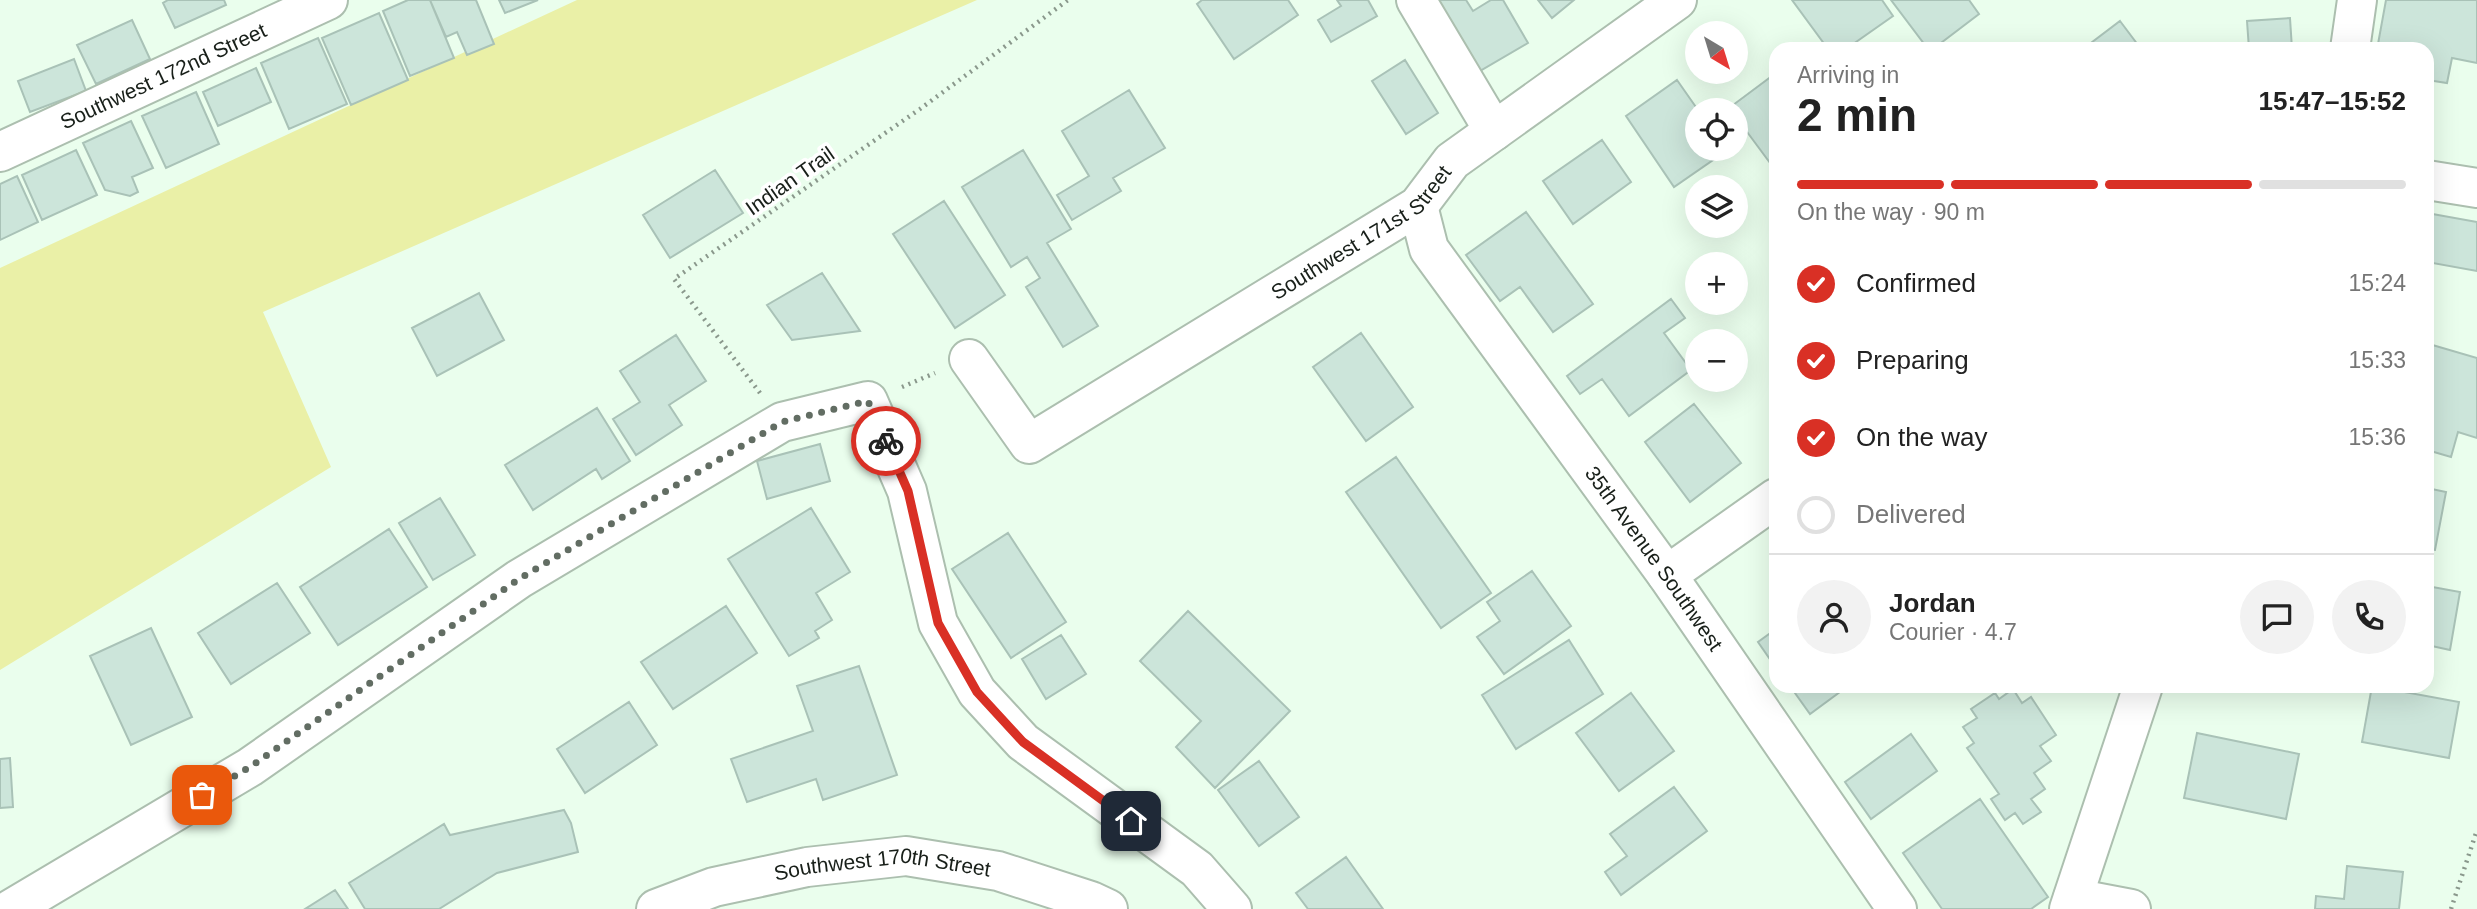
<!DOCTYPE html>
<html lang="en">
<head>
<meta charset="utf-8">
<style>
  :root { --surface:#fff; --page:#f2f2f2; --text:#222; --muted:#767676; --line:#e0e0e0; --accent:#d93025 }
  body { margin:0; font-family:Helvetica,sans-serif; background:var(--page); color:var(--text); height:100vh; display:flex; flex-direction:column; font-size:26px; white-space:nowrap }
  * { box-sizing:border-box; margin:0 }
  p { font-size:23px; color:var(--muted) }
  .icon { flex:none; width:38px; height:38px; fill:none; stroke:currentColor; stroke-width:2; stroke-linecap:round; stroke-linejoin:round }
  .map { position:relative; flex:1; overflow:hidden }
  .side { position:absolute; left:1769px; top:42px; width:665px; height:651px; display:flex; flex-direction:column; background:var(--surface); border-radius:21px; box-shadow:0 7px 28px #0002 }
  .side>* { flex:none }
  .needle { width:46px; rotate:142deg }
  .tools { position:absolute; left:1685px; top:21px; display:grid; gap:14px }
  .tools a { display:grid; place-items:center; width:63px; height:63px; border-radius:50%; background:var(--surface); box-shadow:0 7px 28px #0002; font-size:35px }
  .pin { position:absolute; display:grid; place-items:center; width:60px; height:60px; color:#fff; margin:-30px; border-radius:14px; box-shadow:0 4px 10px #0006 }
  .courier { position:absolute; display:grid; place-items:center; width:70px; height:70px; margin:-35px; border:5px solid #d93025; border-radius:50%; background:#fff; color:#222; box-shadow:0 2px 9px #0007 }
  .head em { font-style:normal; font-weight:700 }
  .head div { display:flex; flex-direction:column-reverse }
  .head { display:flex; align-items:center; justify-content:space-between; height:119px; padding:0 28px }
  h1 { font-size:46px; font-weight:700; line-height:52px }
  .bar { display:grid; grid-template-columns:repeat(4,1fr); gap:10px 7px; align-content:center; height:84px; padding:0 28px }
  .bar i { height:9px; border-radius:5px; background:var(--line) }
  .bar .on { background:var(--accent) }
  .bar p { grid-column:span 4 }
  .line { display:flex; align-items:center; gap:18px; padding:0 28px; border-top:2px solid var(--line) }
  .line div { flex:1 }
  .round { display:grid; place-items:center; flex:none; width:74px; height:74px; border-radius:37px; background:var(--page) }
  ol { padding:0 28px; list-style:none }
  li { display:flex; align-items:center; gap:21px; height:77px }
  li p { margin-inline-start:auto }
  li .icon { padding:7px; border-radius:50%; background:var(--accent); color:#fff; stroke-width:4 }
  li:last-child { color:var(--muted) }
  li i { width:38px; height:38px; border:4px solid var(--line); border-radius:50% }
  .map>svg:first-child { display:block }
  .green { fill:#eaf0a7 }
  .building { fill:#cce5da; stroke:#a9c2b7; stroke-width:2 }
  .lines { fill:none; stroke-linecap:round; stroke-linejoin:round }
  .minor-casing { stroke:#acbfaf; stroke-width:42 }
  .path { stroke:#8a988c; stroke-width:4.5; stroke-dasharray:2 5; stroke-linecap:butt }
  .minor { stroke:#fff; stroke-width:38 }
  .done { stroke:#626d63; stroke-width:7; stroke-dasharray:0 12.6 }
  .route { stroke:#d93025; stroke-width:9 }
  .labels { text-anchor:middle; stroke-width:7; stroke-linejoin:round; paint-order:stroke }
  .street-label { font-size:21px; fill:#181f19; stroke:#fff }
</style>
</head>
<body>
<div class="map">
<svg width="2477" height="909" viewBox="0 0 2477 909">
  <rect width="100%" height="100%" fill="#eafeed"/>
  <path class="green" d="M577,0H977L263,312L331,467L0,670V268Z"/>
  <path class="building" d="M168,0H224L226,5L175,28L163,3Z
    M408,0H430L454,58L410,76L383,11Z
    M430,0H476L494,44L467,55L457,32L446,37Z
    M499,0H538L505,13Z
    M1202,0H1288L1298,15L1234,59L1197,4Z
    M1337,0H1368L1377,16L1331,42L1318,20L1341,6Z
    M1436,0H1466L1473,11L1491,0H1503L1528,43L1473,75Z
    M1538,0H1574L1552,18Z
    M1792,0H1882L1893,16L1846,49H1828Z
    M1891,0H1969L1979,14L1933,49H1928Z
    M2386,0H2477V63L2452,58L2447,83L2427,80V49H2402L2378,44Z
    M379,13L408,80L351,105L322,38Z
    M2290,18L2292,49H2249L2247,21Z
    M132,20L150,59L96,84L77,45Z
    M2120,21L2141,49H2083Z
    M318,38L347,104L289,129L261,63Z
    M74,59L86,91L30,112L18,81Z
    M1405,60L1438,113L1406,134L1372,81Z
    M256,68L271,102L218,126L203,92Z
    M1776,73V171L1736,117V110H1731L1729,108Z
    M1677,80L1698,110V149H1724L1726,151L1674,187L1626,116Z
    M1129,90L1165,148L1113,178L1121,191L1072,220L1057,195L1089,176L1062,131Z
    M196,92L219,144L166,168L142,116Z
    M131,121L153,168L132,177L138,192L130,196L105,190L83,143Z
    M1602,140L1631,182L1573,224L1543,181Z
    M76,150L97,195L42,220L22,175Z
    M1023,150L1071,229L1047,243L1098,326L1063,347L1026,287L1040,278L1027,257L1011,267L962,187Z
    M715,170L743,213L670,258L643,215Z
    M17,176L38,222L0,240V184Z
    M944,201L1005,295L955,328L893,234Z
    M1526,212L1593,304L1553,332L1520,287L1500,301L1466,255Z
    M2427,213L2477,222V271L2427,262Z
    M822,273L860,331L792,340L767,305Z
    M479,293L504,340L437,376L412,328Z
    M1671,299L1685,318L1664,333L1691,370L1629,416L1602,379L1580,394L1567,376Z
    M1361,333L1413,407L1366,441L1313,367Z
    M676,335L706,381L669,405L682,425L636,455L613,419L640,402L620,371Z
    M2429,344L2477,358V438L2458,432L2451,457L2427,450V352Z
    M1694,404L1741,463L1690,502L1645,442Z
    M597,408L630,461L602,479L596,469L533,510L505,465Z
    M820,444L830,481L767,499L757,461Z
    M1396,457L1491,593L1441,628L1346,492Z
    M2427,488L2446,492L2435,550L2427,549Z
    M440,498L475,555L433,580L399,523Z
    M811,508L850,572L816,593L832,620L815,631L819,638L789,656L728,559Z
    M389,529L427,587L338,645L300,587Z
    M1008,533L1066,622L1011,658L952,569Z
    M1532,571L1571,626L1504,674L1477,637L1500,621L1487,602Z
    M277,583L310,633L231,684L198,633Z
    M2427,586L2460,592L2450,650L2427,645Z
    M726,606L757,653L673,709L641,662Z
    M1188,611L1290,711L1215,788L1176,747L1201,721L1140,661Z
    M151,628L192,717L131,745L90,656Z
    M1776,629V668L1758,642Z
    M1061,635L1086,674L1046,699L1022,659Z
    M1569,640L1603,694L1516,749L1482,695Z
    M859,666L897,775L823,800L816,779L747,802L731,759L813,731L797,686Z
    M1790,686H1848L1810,714Z
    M2372,686L2459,702L2449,758L2362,742Z
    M2013,689L2022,703L2031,697L2056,735L2040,746L2051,761L2034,773L2045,789L2031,799L2041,812L2023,824L2015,813L2005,820L1991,799L1999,794L1967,748L1974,743L1963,727L1977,718L1971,709L1995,693L1999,699Z
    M1631,693L1674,751L1619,791L1576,733Z
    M629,702L657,745L585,793L557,749Z
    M2197,733L2299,754L2286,819L2184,798Z
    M1911,734L1937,771L1871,819L1845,782Z
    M10,758L13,807L0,808V759Z
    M1259,761L1299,817L1259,846L1218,790Z
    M1674,787L1707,831L1621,895L1605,872L1627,856L1610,834Z
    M1980,799L2048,897L2031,909H1942L1903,853Z
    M564,810L571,823L578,852L497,873L439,909H365L349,883L444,824L450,835Z
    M1346,857L1383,909H1308L1296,893Z
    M2347,866L2403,872L2399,909H2315L2316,896L2344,899Z
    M335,890L348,909H305Z"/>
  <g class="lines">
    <defs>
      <g id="minor">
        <path d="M1416,0L1494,131"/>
        <path d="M2350,49L2357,0"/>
        <path id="s1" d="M0,152L328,0"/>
        <path d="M2427,180L2477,188"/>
        <path id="s2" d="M1418,206L1429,249L1667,575L1897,909"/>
        <path id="s3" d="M969,359L1029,444L1418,206L1452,161L1677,0"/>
        <path d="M1667,575L1776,498"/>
        <path d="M2073,898L2131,909"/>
        <path d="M11,909L250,767L519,579L782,422L868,401L907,491L938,623L977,692L1023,742L1197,869L1232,909"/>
        <path id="s4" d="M656,909L714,887L807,867L906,856L998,871L1091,901L1108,909"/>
        <path d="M2069,909L2143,686"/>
      </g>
    </defs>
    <use href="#minor" class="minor-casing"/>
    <path class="path" d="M902,387L935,373
      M760,393L674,279L920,109L1068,0
      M2451,909L2477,830"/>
    <use href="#minor" class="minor"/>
  </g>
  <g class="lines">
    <path class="done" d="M202,795L250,767L519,579L782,422L868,401L886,441"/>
    <path class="route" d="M886,441L908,491L938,623L977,692L1023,742L1131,821"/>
  </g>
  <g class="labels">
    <g class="street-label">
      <text dy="7" stroke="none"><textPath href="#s1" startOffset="180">Southwest 172nd Street</textPath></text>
      <text transform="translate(790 181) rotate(-35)" y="7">Indian Trail</text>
      <text dy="7" stroke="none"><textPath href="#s3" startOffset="499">Southwest 171st Street</textPath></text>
      <text dy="7" stroke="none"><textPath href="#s2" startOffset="427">35th Avenue Southwest</textPath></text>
      <text dy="7" stroke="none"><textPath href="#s4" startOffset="233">Southwest 170th Street</textPath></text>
    </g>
  </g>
</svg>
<div class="tools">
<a><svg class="needle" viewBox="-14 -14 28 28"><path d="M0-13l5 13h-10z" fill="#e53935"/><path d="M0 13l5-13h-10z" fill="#767676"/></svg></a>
<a><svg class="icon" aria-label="locate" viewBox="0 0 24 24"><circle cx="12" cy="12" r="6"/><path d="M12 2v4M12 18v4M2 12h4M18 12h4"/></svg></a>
<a><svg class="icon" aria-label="layers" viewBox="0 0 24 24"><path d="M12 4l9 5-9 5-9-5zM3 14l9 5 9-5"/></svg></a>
<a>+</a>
<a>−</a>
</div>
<div class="pin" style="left:202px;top:795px;background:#ea580c"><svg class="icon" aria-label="bag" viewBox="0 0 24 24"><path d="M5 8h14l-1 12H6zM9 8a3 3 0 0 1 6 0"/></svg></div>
<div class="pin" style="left:1131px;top:821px;background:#1f2937"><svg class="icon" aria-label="home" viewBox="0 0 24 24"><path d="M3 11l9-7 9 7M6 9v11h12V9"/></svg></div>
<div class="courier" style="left:886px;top:441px"><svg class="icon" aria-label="bike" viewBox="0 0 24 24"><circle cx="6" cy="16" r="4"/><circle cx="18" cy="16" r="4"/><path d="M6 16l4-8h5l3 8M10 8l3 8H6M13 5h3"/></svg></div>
<section class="side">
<div class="head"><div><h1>2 min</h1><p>Arriving in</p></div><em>15:47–15:52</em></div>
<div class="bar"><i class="on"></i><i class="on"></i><i class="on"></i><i></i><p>On the way · 90 m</p></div>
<ol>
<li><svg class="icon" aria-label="check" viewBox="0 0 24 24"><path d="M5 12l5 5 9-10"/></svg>Confirmed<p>15:24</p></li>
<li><svg class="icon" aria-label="check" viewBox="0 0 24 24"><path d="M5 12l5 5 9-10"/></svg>Preparing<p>15:33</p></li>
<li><svg class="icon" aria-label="check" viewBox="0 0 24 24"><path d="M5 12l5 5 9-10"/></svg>On the way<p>15:36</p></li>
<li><i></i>Delivered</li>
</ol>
<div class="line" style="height:126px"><a class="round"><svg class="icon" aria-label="person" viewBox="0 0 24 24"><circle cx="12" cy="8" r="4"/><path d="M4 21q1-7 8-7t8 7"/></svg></a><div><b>Jordan</b><p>Courier · 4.7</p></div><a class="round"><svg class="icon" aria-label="chat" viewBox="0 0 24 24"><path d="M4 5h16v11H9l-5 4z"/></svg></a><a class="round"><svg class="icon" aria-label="phone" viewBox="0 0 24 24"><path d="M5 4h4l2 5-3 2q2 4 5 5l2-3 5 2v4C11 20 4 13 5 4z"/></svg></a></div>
</section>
</div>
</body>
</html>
